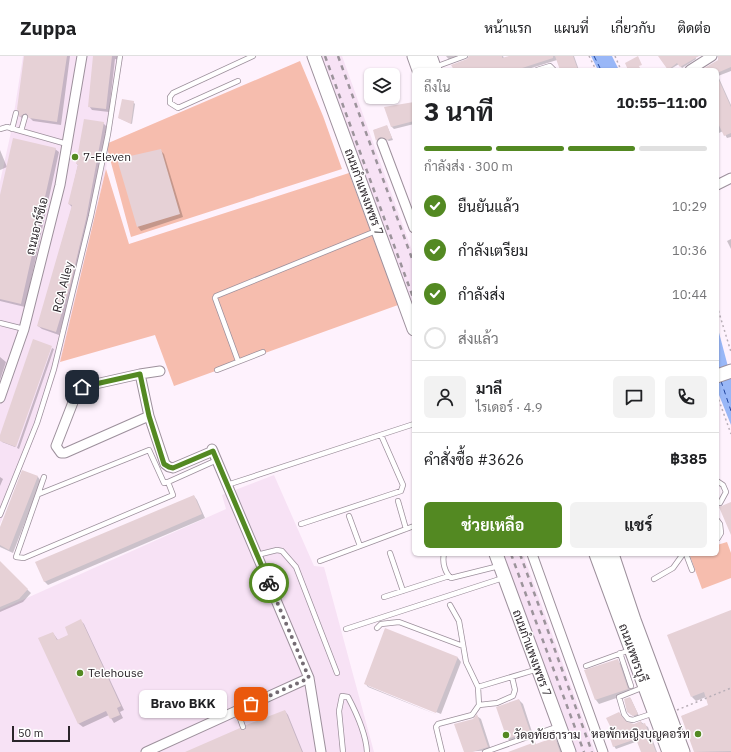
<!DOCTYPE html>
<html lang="th">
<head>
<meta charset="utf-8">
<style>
  :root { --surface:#fff; --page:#f2f2f2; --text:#202124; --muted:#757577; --line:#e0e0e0; --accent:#538922 }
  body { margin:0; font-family:"IBM Plex Sans",Sarabun,sans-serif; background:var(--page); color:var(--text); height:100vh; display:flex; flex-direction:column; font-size:15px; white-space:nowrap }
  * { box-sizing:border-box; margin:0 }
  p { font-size:13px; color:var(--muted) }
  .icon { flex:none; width:22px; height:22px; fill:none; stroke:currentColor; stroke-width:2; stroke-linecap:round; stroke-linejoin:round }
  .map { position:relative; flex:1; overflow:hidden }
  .side { position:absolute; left:412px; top:12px; width:307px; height:488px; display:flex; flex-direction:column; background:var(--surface); border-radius:6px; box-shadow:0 1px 3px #0004 }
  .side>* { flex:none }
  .tools { position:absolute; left:364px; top:12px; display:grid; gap:8px }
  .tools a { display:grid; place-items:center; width:36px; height:36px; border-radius:6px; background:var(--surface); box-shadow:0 1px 3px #0004; font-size:20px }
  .scale { position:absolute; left:12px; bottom:10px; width:58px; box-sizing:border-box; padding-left:4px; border:2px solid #2a2429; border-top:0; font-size:11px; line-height:14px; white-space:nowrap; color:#2a2429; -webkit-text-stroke:3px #fff; paint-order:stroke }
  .pin { position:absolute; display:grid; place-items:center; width:34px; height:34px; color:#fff; margin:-17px; border-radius:8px; box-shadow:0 2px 6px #0006 }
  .courier { position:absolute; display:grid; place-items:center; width:40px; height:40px; margin:-20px; border:3px solid #538922; border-radius:50%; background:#fff; color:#222; box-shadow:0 1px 5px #0007 }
  .bubble { position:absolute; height:28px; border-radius:6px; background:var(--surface); box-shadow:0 1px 3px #0004; font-size:13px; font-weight:700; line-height:28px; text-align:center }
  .headline em { font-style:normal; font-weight:700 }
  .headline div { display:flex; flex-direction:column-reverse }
  .headline { display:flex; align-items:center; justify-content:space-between; height:68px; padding:0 12px }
  h1 { font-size:26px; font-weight:700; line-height:30px }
  .bar { display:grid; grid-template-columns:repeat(4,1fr); gap:6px 4px; align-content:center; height:48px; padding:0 12px }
  .bar i { height:5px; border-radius:3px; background:var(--line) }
  .bar .selected { background:var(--accent) }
  .bar p { grid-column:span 4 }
  .line { display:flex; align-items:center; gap:10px; padding:0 12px; border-top:1px solid var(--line) }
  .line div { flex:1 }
  .round { display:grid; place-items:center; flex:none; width:42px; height:42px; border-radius:6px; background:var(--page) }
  ol { padding:0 12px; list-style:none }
  li { display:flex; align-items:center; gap:12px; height:44px }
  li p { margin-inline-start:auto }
  li .icon { padding:4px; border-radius:50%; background:var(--accent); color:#fff; stroke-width:4 }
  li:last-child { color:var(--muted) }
  li i { width:22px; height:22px; border:2px solid var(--line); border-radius:50% }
  .action { display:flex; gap:8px; margin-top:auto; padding:8px 12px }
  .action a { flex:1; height:46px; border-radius:6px; background:var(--accent); color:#fff; font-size:16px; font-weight:700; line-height:46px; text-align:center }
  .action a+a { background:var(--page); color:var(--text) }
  header { display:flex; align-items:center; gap:24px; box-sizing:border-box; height:56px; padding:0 20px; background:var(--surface); border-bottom:1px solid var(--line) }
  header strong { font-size:19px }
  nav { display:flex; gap:22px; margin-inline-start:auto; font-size:14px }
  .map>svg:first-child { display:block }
  .built { fill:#f7e2f5 }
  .green { fill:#f6bdae }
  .water { fill:#99b7f7 }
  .shadow { fill:#0003 }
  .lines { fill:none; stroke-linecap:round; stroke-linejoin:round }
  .ferry { stroke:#21459e; stroke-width:1; stroke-dasharray:5 4; stroke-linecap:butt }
  .building { fill:#e6d1d6 }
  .lane-casing { stroke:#9d909c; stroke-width:6 }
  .street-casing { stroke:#9d909c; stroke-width:11 }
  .secondary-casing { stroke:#9d909c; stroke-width:15 }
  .primary-casing { stroke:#9d909c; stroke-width:17 }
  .path { stroke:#b8aeb7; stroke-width:1.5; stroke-dasharray:2 3; stroke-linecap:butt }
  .lane { stroke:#fff; stroke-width:4.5 }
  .street { stroke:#fff; stroke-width:9 }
  .secondary { stroke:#fff; stroke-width:13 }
  .primary { stroke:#fff; stroke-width:15 }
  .rail { stroke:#9c939b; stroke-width:2.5; stroke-dasharray:5 5; stroke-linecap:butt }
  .done { stroke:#746c73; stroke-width:4; stroke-dasharray:0 7.2 }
  .route { stroke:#538922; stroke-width:5 }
  .poi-dot { fill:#538922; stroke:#fff; stroke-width:1.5 }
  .labels { text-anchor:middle; stroke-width:3; stroke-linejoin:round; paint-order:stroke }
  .poi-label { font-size:12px; fill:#2a2429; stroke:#fff; text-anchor:start }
  .street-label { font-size:12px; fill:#2a2429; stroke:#fff }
</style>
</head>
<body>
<header>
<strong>Zuppa</strong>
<nav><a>หน้าแรก</a><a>แผนที่</a><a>เกี่ยวกับ</a><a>ติดต่อ</a></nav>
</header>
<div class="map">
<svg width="731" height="696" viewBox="0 0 731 696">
  <rect width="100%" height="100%" fill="#fef2fd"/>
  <path class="built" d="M23,0H121L106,113L60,306L38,372L0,468V126L11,76Z
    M317,0H342L414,200V275Z
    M274,419L314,510L324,511L374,696H0V554L226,453L222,439Z
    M492,498H523L595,696H562Z"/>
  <path class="green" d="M300,5L323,60L342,113L131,181L106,88Z
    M106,113L129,188L349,117L398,249L174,330L155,279L60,306Z
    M727,486L731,497V522L702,533L690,500L717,498V489Z"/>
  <path class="water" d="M591,0H612L619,14H598Z
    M717,269L731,322V369L717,334Z"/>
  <path class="shadow" d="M25,0H70L61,69L33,65L29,61L23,64L20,60Z
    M97,0H119V4L115,3L109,56L92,54L89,50Z
    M446,0H463L450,5Z
    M469,0H503L504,2L512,0H574L579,14H561L557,4L525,14H455L467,4Z
    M663,0H695L696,3L682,12L679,8L669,14L660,2Z
    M719,0H731V15L718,20L731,49V81L727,82L723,75L717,78V14H703L719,5Z
    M133,46L135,48L132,68L119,62Z
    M414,47V68L394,73L391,70Z
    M103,67L107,71L98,121L73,233L59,279L42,273L38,270L72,151L69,148L78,109L77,108Z
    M387,70L393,84L389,85L382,82L378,86L374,74Z
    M55,93L59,96L25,251L0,245V144Z
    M0,94L7,111L0,114Z
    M160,94L164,98L183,161L141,175L138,171L118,104Z
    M731,183V193L727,185Z
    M50,291L15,391L2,386L0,382Z
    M52,292L54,293L19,393L17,392Z
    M0,301L6,306L0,324Z
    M23,415L38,421L41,425L13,497L0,491V474Z
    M0,421L3,423L0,430Z
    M194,440L197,444L205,462L48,529L44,525Z
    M0,507L31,537L23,546L0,556Z
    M731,556V696H695L682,660L709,650L706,641L696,645L692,641Z
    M80,564L84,568L124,654L120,656L123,662L114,667L109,659L83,671L79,668L40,583L53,577L58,584L70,579Z
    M386,574L458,602L461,606L441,658L368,628V630L440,660L368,631L365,627Z
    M617,604L621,608L631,637L599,648L596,644L586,615Z
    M630,642L631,643L639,660L635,661L630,658Z
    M519,644L523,648L533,679L511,686L507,682Z
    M285,655L288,659L303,696H188L245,676Z
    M477,660L481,663L491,694L465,696L473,664Z
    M641,666L648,671L657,696H642L638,685L616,693L614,690L616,681L627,668L634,669Z
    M555,682L563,696H512L536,689Z"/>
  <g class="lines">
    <path class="ferry" d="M594,0L601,14
      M717,309L718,314
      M721,325L731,355"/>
  </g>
  <path class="building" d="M24,0H67L57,66L29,62L26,57L19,61V56L17,53Z
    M93,0H112L106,53L88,51Z
    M469,0H502V2L509,0H553V2L516,14H454L451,9L467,3Z
    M555,0H573L578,14H560Z
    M638,0L642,9L639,10L641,14H628L625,7Z
    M658,0H699L680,11L677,7L668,14Z
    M718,0H731V11L717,17V14H701L718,4Z
    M717,20L731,51V77L724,80L717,65Z
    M122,43L134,45L131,68L118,62Z
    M414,46V65L391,71L384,51Z
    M84,63L104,66L86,163L70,230L56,276L37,270L72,149L68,148L78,108H76Z
    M387,69L392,82L387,84L380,81L376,85L373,74Z
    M13,82L56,92L21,248L0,243V139Z
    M161,93L180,158L137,171L117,103Z
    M33,283L52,290L16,391L0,385V379Z
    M22,414L38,420L9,494L0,489V471Z
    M194,439L202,458L44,526L35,506Z
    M731,446V479L719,451Z
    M0,505L28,533L19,543L0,551Z
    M731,554V695L694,696L681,660L708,649L704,636L691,641L667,579Z
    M81,563L121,650L117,652L120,659L110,663L106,655L78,668L38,582L53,576L57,584L68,579L65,571Z
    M385,572L458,601L436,657L364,628Z
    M618,603L628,633L595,644L584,614Z
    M630,641L638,658L633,660L627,656L624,643Z
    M519,643L530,675L507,683L496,651Z
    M285,654L302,696H185L240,672L245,674L246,669Z
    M619,656L627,666L634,668L641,665L642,668L645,667L656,696H641L636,683L613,691L610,682L615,680L606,662Z
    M477,658L488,691L472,696H464L454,668L473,663Z
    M555,681L560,696H508L535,686L536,688Z"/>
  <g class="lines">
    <defs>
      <path id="lane" d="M435,11L465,0
        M537,14L550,10L554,14
        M238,25L178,52L170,47V41L173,37L253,0
        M0,73L7,71L67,88
        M12,73L16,57
        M21,75L25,61
        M0,267L24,273
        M238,305L215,242L216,240L376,175
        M217,314L263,296
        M44,421L16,501L24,502L173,439L168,426L217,404
        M717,425L723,429L726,436L720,447
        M227,429L414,368
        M39,438L149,394L164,427L168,426
        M398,445L406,473
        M0,459L37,367L54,313L91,160L108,78L120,0
        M349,460L360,490
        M717,464L720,468L721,477L718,482
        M301,468L401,435L403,429L381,379
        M390,497L403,535
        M444,498C442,506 445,517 451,522L499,510
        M686,498L692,514
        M257,499L277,494L282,495L296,511L337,617
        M320,505L414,470
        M654,523L673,512L683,498
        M384,541L449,520
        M377,572L381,568L399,566L463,590
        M346,573L503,522
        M620,597L631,630
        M586,610L630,594
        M478,631L538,613
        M644,631L619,641L624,658L628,663L633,664L654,657
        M479,649L497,647L513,640L515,634L512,621
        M237,654L243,671
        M343,696L339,655L342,640L348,641C357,658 366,677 367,696
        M442,696L436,671L438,668L472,659L479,649L478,631L466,606L459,565L450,549
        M485,696L559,670"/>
      <path id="street" d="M690,14L712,0
        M382,87L414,172
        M717,129L731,122
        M160,315L140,318L149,360L165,408L169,411L173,412L213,395
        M140,318L82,331L77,336L56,390L61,397H65L149,360
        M0,342L24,273L60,129L82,0
        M212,393L309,622L321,696
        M532,498L603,696
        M146,696L309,622"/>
      <path id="secondary" d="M314,0L414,273
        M717,320L731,315
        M496,498L569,696"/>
      <path id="primary" d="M415,0L420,14
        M429,0L434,14
        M597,498L670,696
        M611,498L633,564L682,696"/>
    </defs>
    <use href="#lane" class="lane-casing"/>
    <use href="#street" class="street-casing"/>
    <use href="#secondary" class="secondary-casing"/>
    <use href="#primary" class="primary-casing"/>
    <path class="path" d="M589,0L596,14
      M615,0L621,14
      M717,250L731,296
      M717,339L731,378
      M677,654L731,632"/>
    <use href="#lane" class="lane"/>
    <use href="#street" class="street"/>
    <use href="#secondary" class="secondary"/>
    <use href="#primary" class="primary"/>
    <path class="rail" d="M325,0L414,244
      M338,0L414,208
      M511,498L584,696
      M520,498L592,696"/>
  </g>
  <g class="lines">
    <path class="done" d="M251,648L309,622L269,527"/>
    <path class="route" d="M82,331L140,318L149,360L164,408L169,411L173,412L213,395L269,527"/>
  </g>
  <g class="poi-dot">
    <circle cx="75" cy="101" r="4"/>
    <circle cx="80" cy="617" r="4"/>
    <circle cx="698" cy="678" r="4"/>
    <circle cx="506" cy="679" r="4"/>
  </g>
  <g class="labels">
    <g class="poi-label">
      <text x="83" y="105">7-Eleven</text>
      <text x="88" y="621">Telehouse</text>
      <text x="690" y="682" text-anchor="end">หอพักหญิงบุญคอร์ท</text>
      <text x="514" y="683">วัดอุทัยธาราม</text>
    </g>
    <g class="street-label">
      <text transform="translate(364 136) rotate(70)" y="4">ถนนกำแพงเพชร 7</text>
      <text transform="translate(37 170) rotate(-76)" y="4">ถนนอาร์ซีเอ</text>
      <text transform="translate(63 231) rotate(-76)" y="4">RCA Alley</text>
      <text transform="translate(532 597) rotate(70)" y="4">ถนนกำแพงเพชร 7</text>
      <text transform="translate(633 597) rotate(70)" y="4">ถนนเพชรบุรี</text>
    </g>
  </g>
</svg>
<div class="tools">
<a><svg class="icon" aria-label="layers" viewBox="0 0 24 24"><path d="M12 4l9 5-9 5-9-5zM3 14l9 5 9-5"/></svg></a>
</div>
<div class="scale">50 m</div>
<div class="pin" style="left:251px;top:648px;background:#ea580c"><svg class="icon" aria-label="bag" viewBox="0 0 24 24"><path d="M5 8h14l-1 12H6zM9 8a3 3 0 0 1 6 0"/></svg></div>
<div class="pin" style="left:82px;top:331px;background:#1f2937"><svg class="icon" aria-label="home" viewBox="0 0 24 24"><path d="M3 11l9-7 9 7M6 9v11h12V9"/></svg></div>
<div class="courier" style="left:269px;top:527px"><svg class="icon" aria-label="bike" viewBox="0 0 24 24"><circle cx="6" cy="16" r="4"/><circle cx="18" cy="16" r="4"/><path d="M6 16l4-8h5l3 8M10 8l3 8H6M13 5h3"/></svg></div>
<div class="bubble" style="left:139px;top:634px;width:88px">Bravo BKK</div>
<section class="side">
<div class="headline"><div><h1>3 นาที</h1><p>ถึงใน</p></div><em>10:55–11:00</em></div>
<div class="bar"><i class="selected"></i><i class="selected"></i><i class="selected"></i><i></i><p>กำลังส่ง · 300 m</p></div>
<ol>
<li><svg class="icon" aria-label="check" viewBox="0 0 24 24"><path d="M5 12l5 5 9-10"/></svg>ยืนยันแล้ว<p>10:29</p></li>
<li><svg class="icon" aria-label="check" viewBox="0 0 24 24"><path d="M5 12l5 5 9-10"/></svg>กำลังเตรียม<p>10:36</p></li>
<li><svg class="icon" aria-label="check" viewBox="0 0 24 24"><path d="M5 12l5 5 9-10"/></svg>กำลังส่ง<p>10:44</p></li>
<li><i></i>ส่งแล้ว</li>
</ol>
<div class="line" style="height:72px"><a class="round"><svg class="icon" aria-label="person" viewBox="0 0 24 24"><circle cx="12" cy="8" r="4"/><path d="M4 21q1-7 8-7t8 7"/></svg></a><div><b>มาลี</b><p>ไรเดอร์ · 4.9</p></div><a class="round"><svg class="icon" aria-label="chat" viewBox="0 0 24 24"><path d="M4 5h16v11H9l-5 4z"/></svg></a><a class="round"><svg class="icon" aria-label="phone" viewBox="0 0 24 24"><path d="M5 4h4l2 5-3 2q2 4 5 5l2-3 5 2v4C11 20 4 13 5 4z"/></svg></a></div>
<div class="line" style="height:52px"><div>คำสั่งซื้อ #3626</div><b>฿385</b></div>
<div class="action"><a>ช่วยเหลือ</a><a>แชร์</a></div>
</section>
</div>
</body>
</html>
